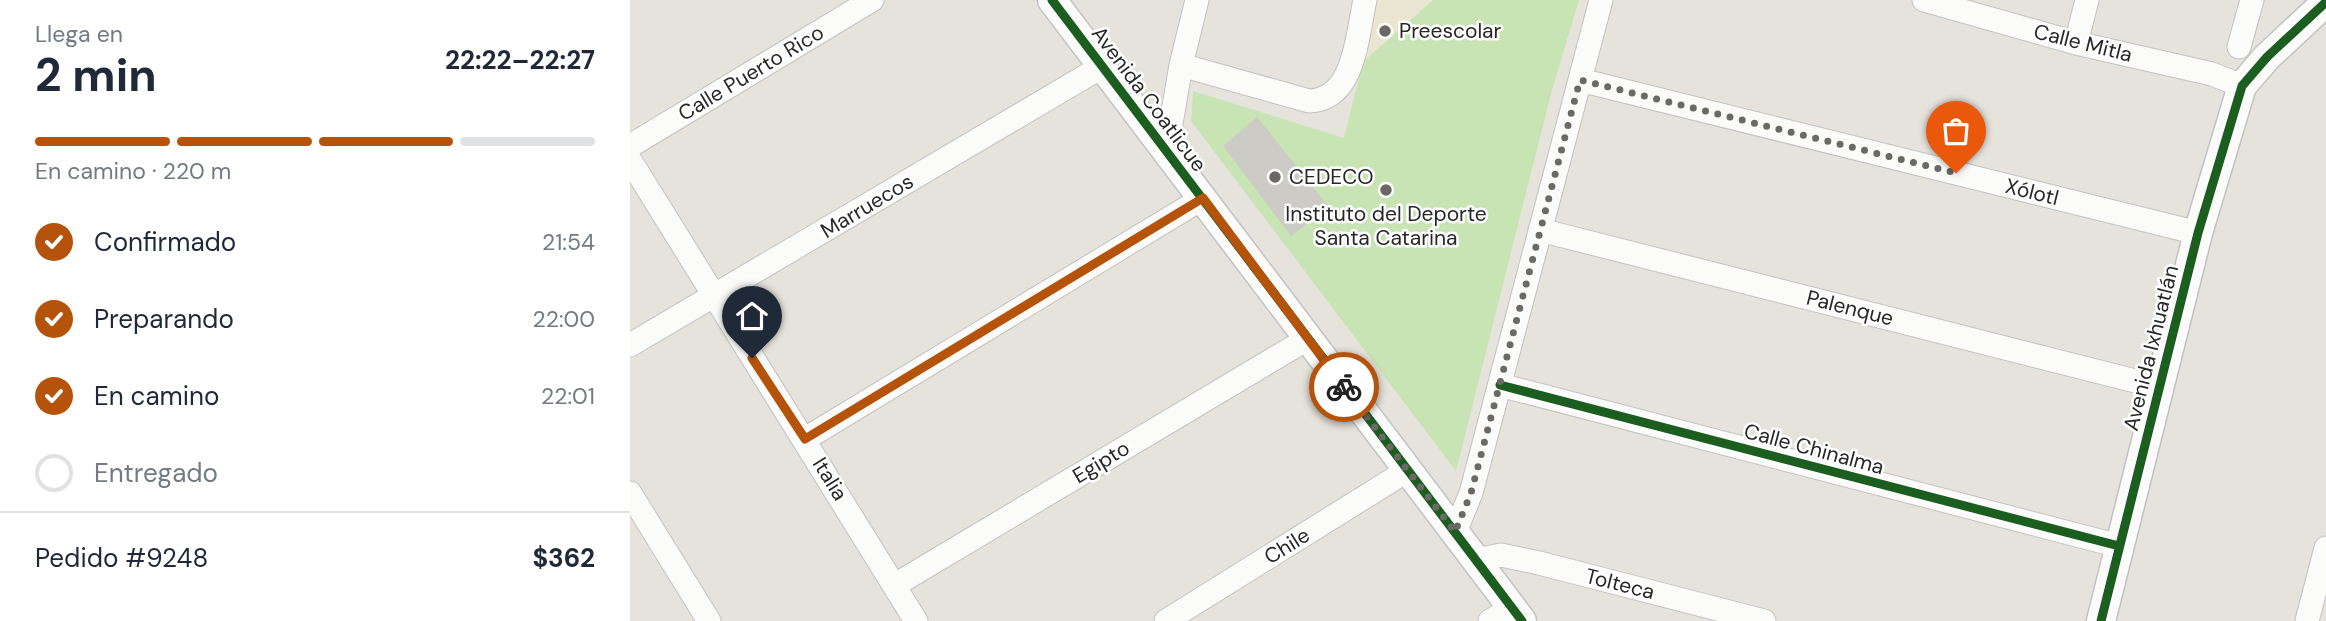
<!DOCTYPE html>
<html lang="es">
<head>
<meta charset="utf-8">
<style>
  :root { --surface:#fff; --page:#f2f2f3; --text:#1f2937; --muted:#747a83; --line:#e0e1e3; --accent:#b45309 }
  body { margin:0; font-family:"DM Sans",sans-serif; background:var(--page); color:var(--text); height:100vh; display:flex; flex-direction:column; font-size:26px; white-space:nowrap }
  * { box-sizing:border-box; margin:0 }
  p { font-size:23px; color:var(--muted) }
  .icon { flex:none; width:38px; height:38px; fill:none; stroke:currentColor; stroke-width:2; stroke-linecap:round; stroke-linejoin:round }
  .map { position:relative; flex:1; overflow:hidden }
  .side { display:flex; flex-direction:column; background:var(--surface); width:630px }
  .side>* { flex:none }
  .pin { position:absolute; display:grid; place-items:center; width:60px; height:60px; color:#fff; margin:-72px -30px; border-radius:50% 50% 50% 0; rotate:-45deg; box-shadow:0 0 7px #0007 }
  .pin .icon { rotate:45deg }
  .courier { position:absolute; display:grid; place-items:center; width:70px; height:70px; margin:-35px; border:5px solid #b45309; border-radius:50%; background:#fff; color:#222; box-shadow:0 2px 9px #0007 }
  .summary em { font-style:normal; font-weight:700 }
  .summary div { display:flex; flex-direction:column-reverse }
  .summary { display:flex; align-items:center; justify-content:space-between; height:119px; padding:0 35px }
  h1 { font-size:46px; font-weight:700; line-height:52px }
  .bar { display:grid; grid-template-columns:repeat(4,1fr); gap:10px 7px; align-content:center; height:84px; padding:0 35px }
  .bar i { height:9px; border-radius:5px; background:var(--line) }
  .bar .on { background:var(--accent) }
  .bar p { grid-column:span 4 }
  .line { display:flex; align-items:center; gap:18px; padding:0 35px; border-top:2px solid var(--line) }
  .line div { flex:1 }
  ol { padding:0 35px; list-style:none }
  li { display:flex; align-items:center; gap:21px; height:77px }
  li p { margin-inline-start:auto }
  li .icon { padding:7px; border-radius:50%; background:var(--accent); color:#fff; stroke-width:4 }
  li:last-child { color:var(--muted) }
  li i { width:38px; height:38px; border:4px solid var(--line); border-radius:50% }
  main { display:flex; flex:1; min-height:0 }
  .map>svg:first-child { display:block }
  .education { fill:#e9e5d1 }
  .pitch { fill:#c9e4b4 }
  .building { fill:#cccbc6 }
  .lines { fill:none; stroke-linecap:round; stroke-linejoin:round }
  .minor-casing { stroke:#c3c2c2; stroke-width:25 }
  .tertiary-casing { stroke:#c3c2c2; stroke-width:31 }
  .minor { stroke:#fbfbfa; stroke-width:23 }
  .tertiary { stroke:#fbfbfa; stroke-width:28 }
  .cycleway-casing { stroke:#fff; stroke-width:13 }
  .cycleway { stroke:#1b5e20; stroke-width:9 }
  .done { stroke:#6a6966; stroke-width:7; stroke-dasharray:0 12.6 }
  .route { stroke:#b45309; stroke-width:9 }
  .poi-dot { fill:#6a6966; stroke:#fff; stroke-width:2.5 }
  .labels { text-anchor:middle; stroke-width:5; stroke-linejoin:round; paint-order:stroke }
  .poi-label { font-size:21px; fill:#272727; stroke:#fff; text-anchor:start }
  .street-label { font-size:21px; fill:#272727; stroke:#fff }
</style>
</head>
<body>
<main>
<section class="side">
<div class="summary"><div><h1>2 min</h1><p>Llega en</p></div><em>22:22–22:27</em></div>
<div class="bar"><i class="on"></i><i class="on"></i><i class="on"></i><i></i><p>En camino · 220 m</p></div>
<ol>
<li><svg class="icon" aria-label="check" viewBox="0 0 24 24"><path d="M5 12l5 5 9-10"/></svg>Confirmado<p>21:54</p></li>
<li><svg class="icon" aria-label="check" viewBox="0 0 24 24"><path d="M5 12l5 5 9-10"/></svg>Preparando<p>22:00</p></li>
<li><svg class="icon" aria-label="check" viewBox="0 0 24 24"><path d="M5 12l5 5 9-10"/></svg>En camino<p>22:01</p></li>
<li><i></i>Entregado</li>
</ol>
<div class="line" style="height:91px"><div>Pedido #9248</div><b>$362</b></div>
</section>
<div class="map">
<svg width="1696" height="621" viewBox="0 0 1696 621">
  <rect width="100%" height="100%" fill="#e6e3dc"/>
  <path class="education" d="M748,0H803L733,62Z"/>
  <path class="pitch" d="M803,0H949L922,90L826,471L561,121L563,91L714,138L733,62Z"/>
  <path class="building" d="M627,117L699,207L661,236L593,146Z"/>
  <g class="lines">
    <defs>
      <path id="minor" d="M1294,0L1446,43L1582,74L1612,86
        M1446,43L1457,0
        M1609,47L1622,0
        M551,65L679,101C725,100 727,35 735,0
        M950,80L1568,233
        M0,146L242,0
        M536,153L551,65L567,0
        M0,160L286,621
        M910,230L1529,387
        M0,345L473,66
        M870,385L1489,546
        M175,439L573,198
        M0,493L79,621
        M825,532L841,493L971,0
        M846,560L871,555L909,563L1134,621
        M265,585L677,339
        M536,621L778,470
        M860,621L882,608
        M1677,621L1696,548"/>
      <path id="tertiary" d="M422,0L892,621
        M1471,621L1568,233L1612,86L1637,57L1696,2"/>
    </defs>
    <use href="#minor" class="minor-casing"/>
    <use href="#tertiary" class="tertiary-casing"/>
    <use href="#minor" class="minor"/>
    <use href="#tertiary" class="tertiary"/>
    <defs>
      <path id="cycleway" d="M422,0L892,621
        M870,385L1489,546
        M1471,621L1568,233L1612,86L1637,57L1696,2"/>
    </defs>
    <use href="#cycleway" class="cycleway-casing"/>
    <use href="#cycleway" class="cycleway"/>
  </g>
  <g class="lines">
    <path class="done" d="M714,387L825,532L841,493L950,80L1326,173"/>
    <path class="route" d="M122,358L175,439L573,198L714,387"/>
  </g>
  <g class="poi-dot">
    <circle cx="755" cy="31" r="7"/>
    <circle cx="645" cy="177" r="7"/>
    <circle cx="756" cy="190" r="7"/>
  </g>
  <g class="labels">
    <g class="poi-label">
      <text x="769" y="38">Preescolar</text>
      <text x="659" y="184">CEDECO</text>
      <text x="756" y="221" text-anchor="middle">Instituto del Deporte<tspan x="756" dy="24">Santa Catarina</tspan></text>
    </g>
    <g class="street-label">
      <text transform="translate(1453 43) rotate(14)" y="7">Calle Mitla</text>
      <text transform="translate(121 73) rotate(-31)" y="7">Calle Puerto Rico</text>
      <text transform="translate(519 99) rotate(53)" y="7">Avenida Coatlicue</text>
      <text transform="translate(1402 192) rotate(14)" y="7">Xólotl</text>
      <text transform="translate(237 206) rotate(-31)" y="7">Marruecos</text>
      <text transform="translate(1220 308) rotate(14)" y="7">Palenque</text>
      <text transform="translate(1521 348) rotate(-76)" y="7">Avenida Ixhuatlán</text>
      <text transform="translate(1184 449) rotate(15)" y="7">Calle Chinalma</text>
      <text transform="translate(471 462) rotate(-31)" y="7">Egipto</text>
      <text transform="translate(200 479) rotate(58)" y="7">Italia</text>
      <text transform="translate(657 546) rotate(-32)" y="7">Chile</text>
      <text transform="translate(990 584) rotate(14)" y="7">Tolteca</text>
    </g>
  </g>
</svg>
<div class="pin" style="left:1326px;top:173px;background:#ea580c"><svg class="icon" aria-label="bag" viewBox="0 0 24 24"><path d="M5 8h14l-1 12H6zM9 8a3 3 0 0 1 6 0"/></svg></div>
<div class="pin" style="left:122px;top:358px;background:#1f2937"><svg class="icon" aria-label="home" viewBox="0 0 24 24"><path d="M3 11l9-7 9 7M6 9v11h12V9"/></svg></div>
<div class="courier" style="left:714px;top:387px"><svg class="icon" aria-label="bike" viewBox="0 0 24 24"><circle cx="6" cy="16" r="4"/><circle cx="18" cy="16" r="4"/><path d="M6 16l4-8h5l3 8M10 8l3 8H6M13 5h3"/></svg></div>
</div>
</main>
</body>
</html>
